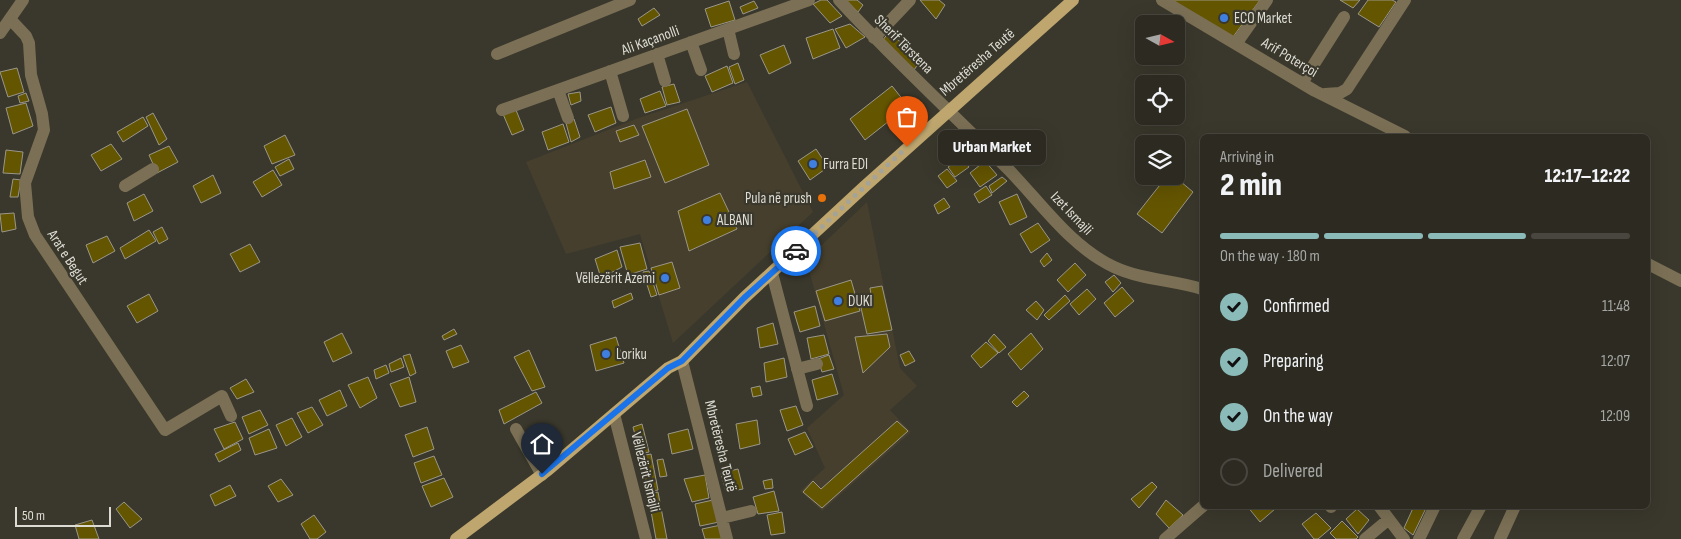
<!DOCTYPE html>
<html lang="en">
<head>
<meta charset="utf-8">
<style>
  :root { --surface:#2c2a21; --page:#34322a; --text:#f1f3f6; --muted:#a6a7a5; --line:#48463f; --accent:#8bbbb9 }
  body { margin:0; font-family:"Sofia Sans Condensed",sans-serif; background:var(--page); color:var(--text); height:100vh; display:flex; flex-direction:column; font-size:19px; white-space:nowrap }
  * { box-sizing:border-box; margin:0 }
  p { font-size:16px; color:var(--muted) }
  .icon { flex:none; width:28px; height:28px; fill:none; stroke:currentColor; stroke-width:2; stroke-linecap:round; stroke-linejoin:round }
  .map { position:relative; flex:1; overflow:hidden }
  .sheet { position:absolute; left:1200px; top:134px; width:450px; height:375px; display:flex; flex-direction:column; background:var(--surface); border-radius:8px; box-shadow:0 5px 20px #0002,0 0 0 1px var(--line) }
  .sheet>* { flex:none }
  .needle { width:32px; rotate:98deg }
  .tools { position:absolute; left:1135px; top:15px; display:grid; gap:10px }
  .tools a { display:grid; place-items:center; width:50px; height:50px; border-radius:8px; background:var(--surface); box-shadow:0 5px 20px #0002,0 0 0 1px var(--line); font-size:25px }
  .scale { position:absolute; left:15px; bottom:12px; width:96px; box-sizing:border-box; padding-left:5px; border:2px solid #dddcd4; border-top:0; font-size:14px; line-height:18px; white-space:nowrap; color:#dddcd4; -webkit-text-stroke:4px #3a382c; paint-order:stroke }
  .pin { position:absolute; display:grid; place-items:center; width:42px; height:42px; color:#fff; margin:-51px -21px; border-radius:50% 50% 50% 0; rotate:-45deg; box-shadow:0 0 5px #0007 }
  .pin .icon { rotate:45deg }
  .courier { position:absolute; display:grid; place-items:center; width:50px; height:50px; margin:-25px; border:4px solid #1a73e8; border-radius:50%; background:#fff; color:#222; box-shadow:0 1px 6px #0007 }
  .bubble { position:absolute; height:35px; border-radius:8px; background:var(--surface); box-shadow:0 5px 20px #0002,0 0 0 1px var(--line); font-size:16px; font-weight:800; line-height:35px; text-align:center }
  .overview em { font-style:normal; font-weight:800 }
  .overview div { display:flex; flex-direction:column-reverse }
  .overview { display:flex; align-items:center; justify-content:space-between; height:85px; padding:0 20px }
  h1 { font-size:32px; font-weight:800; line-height:38px }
  .bar { display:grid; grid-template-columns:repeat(4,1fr); gap:8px 5px; align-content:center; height:60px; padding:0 20px }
  .bar i { height:6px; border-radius:4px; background:var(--line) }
  .bar .on { background:var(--accent) }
  .bar p { grid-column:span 4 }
  ol { padding:0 20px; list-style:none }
  li { display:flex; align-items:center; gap:15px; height:55px }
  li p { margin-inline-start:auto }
  li .icon { padding:5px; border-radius:50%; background:var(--accent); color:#111; stroke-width:4 }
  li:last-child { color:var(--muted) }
  li i { width:28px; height:28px; border:2px solid var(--line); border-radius:50% }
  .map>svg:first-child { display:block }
  .industrial { fill:#463f2d }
  .building { fill:#645500; stroke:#9a978a }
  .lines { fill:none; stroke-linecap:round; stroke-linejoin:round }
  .minor { stroke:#7b7055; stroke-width:12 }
  .major { stroke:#bea66e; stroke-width:12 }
  .done { stroke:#a4a399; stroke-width:5; stroke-dasharray:0 9 }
  .route { stroke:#1a73e8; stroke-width:6 }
  .shop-dot { fill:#3f7fe0; stroke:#3a382c; stroke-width:2 }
  .food-dot { fill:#e8710a; stroke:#3a382c; stroke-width:2 }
  .labels { text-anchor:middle; stroke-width:4.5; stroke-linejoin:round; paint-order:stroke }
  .poi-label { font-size:15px; fill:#dddcd4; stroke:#3a382c; text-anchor:start }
  .street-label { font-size:15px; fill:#dddcd4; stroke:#3a382c }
</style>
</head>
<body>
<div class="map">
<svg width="1681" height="539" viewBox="0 0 1681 539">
  <rect width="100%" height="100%" fill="#3a382c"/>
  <path class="industrial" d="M747,82L813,212L673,343L640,234L566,254L526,162L636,119Z
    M867,202L900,368L917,386L890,410L911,432L822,511L800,491L825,468L807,428L844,395L806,260Z"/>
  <path class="building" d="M821,0H827L842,16L830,23L813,4Z
    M846,0H857L863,5L858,12Z
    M920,0H939L945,5L936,19Z
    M1171,0H1260L1233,37Z
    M1340,0H1360L1353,8Z
    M1368,0H1392L1396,2L1379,27L1358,14Z
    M729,1L735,20L711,27L705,9Z
    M754,1L758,8L743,14L740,7Z
    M654,8L660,15L642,26L638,19Z
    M850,24L865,37L846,48L835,29Z
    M833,29L840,48L813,59L806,38Z
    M889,32L921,60L914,70L882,41Z
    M784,45L791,63L769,74L760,55Z
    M738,63L744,80L735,84L729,67Z
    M727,66L733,83L712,92L705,76Z
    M17,68L24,92L8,97L0,72Z
    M674,84L680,102L667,105L662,87Z
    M892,86L908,106L865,140L850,119Z
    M660,91L666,106L645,113L640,99Z
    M580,92L581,101L571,105L568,94Z
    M26,93L29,101L20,103L18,96Z
    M26,103L33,126L13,134L6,108Z
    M611,107L616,123L595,132L588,115Z
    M687,109L709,165L665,183L642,126Z
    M516,110L524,130L512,135L503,114Z
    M153,113L167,139L159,145L146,117Z
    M143,117L148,126L123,142L117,132Z
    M574,119L580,137L571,142L566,123Z
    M563,124L569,142L548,150L542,132Z
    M634,125L639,135L620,142L616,131Z
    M285,135L295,155L272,164L264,146Z
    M111,144L122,159L101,171L91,155Z
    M169,146L178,162L157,173L149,155Z
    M816,149L828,167L810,180L798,161Z
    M6,150L23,152L20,174L3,173Z
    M961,158L969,167L955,177L948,167Z
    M289,159L294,169L280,176L275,167Z
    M645,160L651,177L614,189L610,172Z
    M985,161L997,175L980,187L970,173Z
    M947,169L957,181L947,188L938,176Z
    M273,170L282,185L262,197L253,182Z
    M213,175L221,193L201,203L193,186Z
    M1167,176H1174L1193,192L1162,233L1137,214Z
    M1002,177L1007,181L992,193L989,186Z
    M13,179L21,180L18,197H10Z
    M986,186L992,195L979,203L974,194Z
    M720,193L737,229L689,251L678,211Z
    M144,194L153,211L134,221L127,203Z
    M1017,194L1027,217L1010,225L999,202Z
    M944,198L950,207L938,214L934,205Z
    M14,213L16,229L2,232L0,214Z
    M1038,223L1050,240L1031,253L1020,234Z
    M162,227L168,239L159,244L153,232Z
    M149,230L156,241L125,259L120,248Z
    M107,236L115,251L93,263L86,245Z
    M640,243L647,269L628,275L620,247Z
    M250,244L260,262L240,272L230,254Z
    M617,250L622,267L601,278L595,259Z
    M1047,253L1052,260L1044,267L1040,261Z
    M672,262L680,288L659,295L651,268Z
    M1075,263L1086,275L1068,292L1057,280Z
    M649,271L657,295L651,297L643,272Z
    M1114,275L1121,283L1113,292L1105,282Z
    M851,280L860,311L825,321L816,291Z
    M882,286L892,330L867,334L859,299L871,295L870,288Z
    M1122,287L1134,301L1115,317L1104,303Z
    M1087,289L1096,299L1079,315L1070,304Z
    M631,293L633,299L614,308L612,301Z
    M149,294L158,311L137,323L127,306Z
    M1065,295L1070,301L1049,320L1044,315Z
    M1036,301L1044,310L1037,320L1026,310Z
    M815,306L820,326L800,332L794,312Z
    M773,323L778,344L760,348L757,328Z
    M454,329L457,334L444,340L442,336Z
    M342,333L352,353L333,362L324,342Z
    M1031,333L1043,349L1021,370L1008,354Z
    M887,334L890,347L863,373L855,337Z
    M994,334L1006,347L999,353L988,341Z
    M824,335L829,354L811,359L807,338Z
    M616,337L624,363L596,371L590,345Z
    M986,342L998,353L981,368L971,356Z
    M461,345L469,362L453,368L446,351Z
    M529,350L545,387L532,391L514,357Z
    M909,351L915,361L905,366L900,355Z
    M410,354L416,373L410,376L403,356Z
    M829,355L834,369L822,372L818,359Z
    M401,358L404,367L391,372L389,364Z
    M784,358L787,377L766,382L764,363Z
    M386,365L389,373L376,379L374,370Z
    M832,374L838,394L817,400L812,380Z
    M368,377L377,398L360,408L348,385Z
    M409,377L416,402L400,407L390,384Z
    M246,379L254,392L237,399L230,388Z
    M760,386L762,395L753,397L751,388Z
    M340,390L347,406L327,416L319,400Z
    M1024,391L1029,396L1017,407L1012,402Z
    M536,392L542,403L504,424L499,410Z
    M796,406L803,425L787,431L780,410Z
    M312,407L323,425L308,433L297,413Z
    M260,410L268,425L249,434L242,417Z
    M292,418L302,437L286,446L276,425Z
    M757,420L760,444L740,449L736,424Z
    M897,421L908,431L822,508L803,492L813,481L821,489Z
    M235,422L243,439L224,449L214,429Z
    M642,424L649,452L640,454L633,427Z
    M427,427L434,449L413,457L405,435Z
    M269,429L277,448L255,455L249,438Z
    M688,429L693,449L672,454L668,434Z
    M805,432L813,447L795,455L788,439Z
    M238,443L241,450L219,462L215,454Z
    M651,454L658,490L648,492L640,456Z
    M434,456L442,475L421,483L414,463Z
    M663,459L667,476L660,477L657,460Z
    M738,469L743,489L726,492L721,473Z
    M705,475L709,498L692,502L684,479Z
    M444,478L453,497L431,507L422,486Z
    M281,479L293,495L278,502L268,486Z
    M772,479L773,488L765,489L763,481Z
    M1152,482L1157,487L1139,508L1131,499Z
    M230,485L236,496L215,506L210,495Z
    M774,491L779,511L758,514L753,497Z
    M658,492L667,539H656L648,494Z
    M713,500L719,522L700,526L695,504Z
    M1166,500L1183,515L1169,528L1156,514Z
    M124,502L142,519L130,528L116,509Z
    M1247,506H1272L1275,509L1260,522Z
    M1414,506H1427L1413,535L1404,528Z
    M1357,509L1369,520L1358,534L1346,519Z
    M782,512L785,533L771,535L767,515Z
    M1316,513L1331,528L1318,539H1314L1302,524Z
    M314,515L326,532L317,539H310L301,524Z
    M92,520L99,539H79L75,525Z
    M1342,521L1358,537L1356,539H1336L1330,533Z
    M721,525L723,539H705L702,529Z"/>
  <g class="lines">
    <path class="minor" d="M839,0C893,59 952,113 1009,170C1041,203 1071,247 1114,267C1142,280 1174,280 1202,289
      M1162,0L1315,91L1405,136
      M11,20L26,36L29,43L31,75L42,114L44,130L25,183L28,217L35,235L165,430L222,396L231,416
      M728,29L734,54
      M0,33L23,0
      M874,38L910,0
      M691,42L701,70
      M1236,44L1267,0
      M497,54L630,0
      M657,54L665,81
      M610,71L623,116
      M1302,83L1344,17
      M558,90L568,118
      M1325,94L1340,93L1347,89L1405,0
      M502,110L809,0
      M125,186L153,169
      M1648,264L1681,281
      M772,273L807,406
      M682,361L727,539
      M797,369L817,364
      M614,414L646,539
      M516,429L542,475
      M1379,506L1404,539
      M1331,507V506
      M722,518L751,511
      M1165,539L1203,506
      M1365,539L1389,519
      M1419,539L1435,506
      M1463,539L1481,506
      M1500,539L1515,506"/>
    <path class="major" d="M456,539L548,470L668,368L682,361L744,298L864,187L1073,0"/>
  </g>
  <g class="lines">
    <path class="done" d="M796,251L907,147"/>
    <path class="route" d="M542,474L668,368L682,361L744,298L796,251"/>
  </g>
  <g class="shop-dot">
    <circle cx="1224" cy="18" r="5"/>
    <circle cx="813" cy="164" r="5"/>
    <circle cx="707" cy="220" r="5"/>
    <circle cx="665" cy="278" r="5"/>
    <circle cx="838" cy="301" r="5"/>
    <circle cx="606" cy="354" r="5"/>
  </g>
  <circle class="food-dot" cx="822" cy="198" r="5"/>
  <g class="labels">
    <g class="poi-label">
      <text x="1234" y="23">ECO Market</text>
      <text x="823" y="169">Furra EDI</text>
      <text x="812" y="203" text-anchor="end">Pula në prush</text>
      <text x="717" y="225">ALBANI</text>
      <text x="655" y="283" text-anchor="end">Vëllezërit Azemi</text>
      <text x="848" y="306">DUKI</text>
      <text x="616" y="359">Loriku</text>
    </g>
    <g class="street-label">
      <text transform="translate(650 40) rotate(-20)" y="5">Ali Kaçanolli</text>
      <text transform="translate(904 44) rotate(45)" y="5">Sherif Tërstena</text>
      <text transform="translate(1290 57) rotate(31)" y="5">Arif Poterçoi</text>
      <text transform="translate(977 62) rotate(-41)" y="5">Mbretëresha Teutë</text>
      <text transform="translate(1072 213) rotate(46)" y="5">Izet Ismajli</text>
      <text transform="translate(68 257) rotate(57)" y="5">Arat e Begut</text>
      <text transform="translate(721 446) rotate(76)" y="5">Mbretëresha Teutë</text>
      <text transform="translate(646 472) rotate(76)" y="5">Vëllezërit Ismajli</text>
    </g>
  </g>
</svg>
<div class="tools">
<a><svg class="needle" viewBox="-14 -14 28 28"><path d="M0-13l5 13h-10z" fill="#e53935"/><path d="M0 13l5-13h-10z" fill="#a6a7a5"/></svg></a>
<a><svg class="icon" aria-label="locate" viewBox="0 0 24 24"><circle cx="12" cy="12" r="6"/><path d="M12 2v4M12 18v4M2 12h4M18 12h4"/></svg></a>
<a><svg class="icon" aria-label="layers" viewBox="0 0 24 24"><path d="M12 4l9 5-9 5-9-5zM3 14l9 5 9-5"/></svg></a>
</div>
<div class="scale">50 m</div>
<div class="pin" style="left:907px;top:147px;background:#ea580c"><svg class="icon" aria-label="bag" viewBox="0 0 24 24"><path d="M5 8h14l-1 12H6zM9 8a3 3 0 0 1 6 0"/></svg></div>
<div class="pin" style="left:542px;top:474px;background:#1f2937"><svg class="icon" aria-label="home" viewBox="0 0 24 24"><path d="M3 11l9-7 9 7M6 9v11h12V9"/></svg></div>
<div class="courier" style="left:796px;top:251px"><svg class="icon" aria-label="car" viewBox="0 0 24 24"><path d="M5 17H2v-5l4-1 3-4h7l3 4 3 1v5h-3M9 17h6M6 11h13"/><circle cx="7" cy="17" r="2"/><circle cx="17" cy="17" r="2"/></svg></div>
<div class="bubble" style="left:938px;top:130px;width:108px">Urban Market</div>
<section class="sheet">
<div class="overview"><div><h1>2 min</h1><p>Arriving in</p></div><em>12:17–12:22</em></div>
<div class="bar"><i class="on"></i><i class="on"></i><i class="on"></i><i></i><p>On the way · 180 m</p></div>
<ol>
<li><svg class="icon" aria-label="check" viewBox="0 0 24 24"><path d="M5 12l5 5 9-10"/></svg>Confirmed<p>11:48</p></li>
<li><svg class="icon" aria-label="check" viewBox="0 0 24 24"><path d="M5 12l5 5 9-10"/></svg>Preparing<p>12:07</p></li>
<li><svg class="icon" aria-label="check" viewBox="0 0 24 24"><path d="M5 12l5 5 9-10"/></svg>On the way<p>12:09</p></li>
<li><i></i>Delivered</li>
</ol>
</section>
</div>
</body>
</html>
